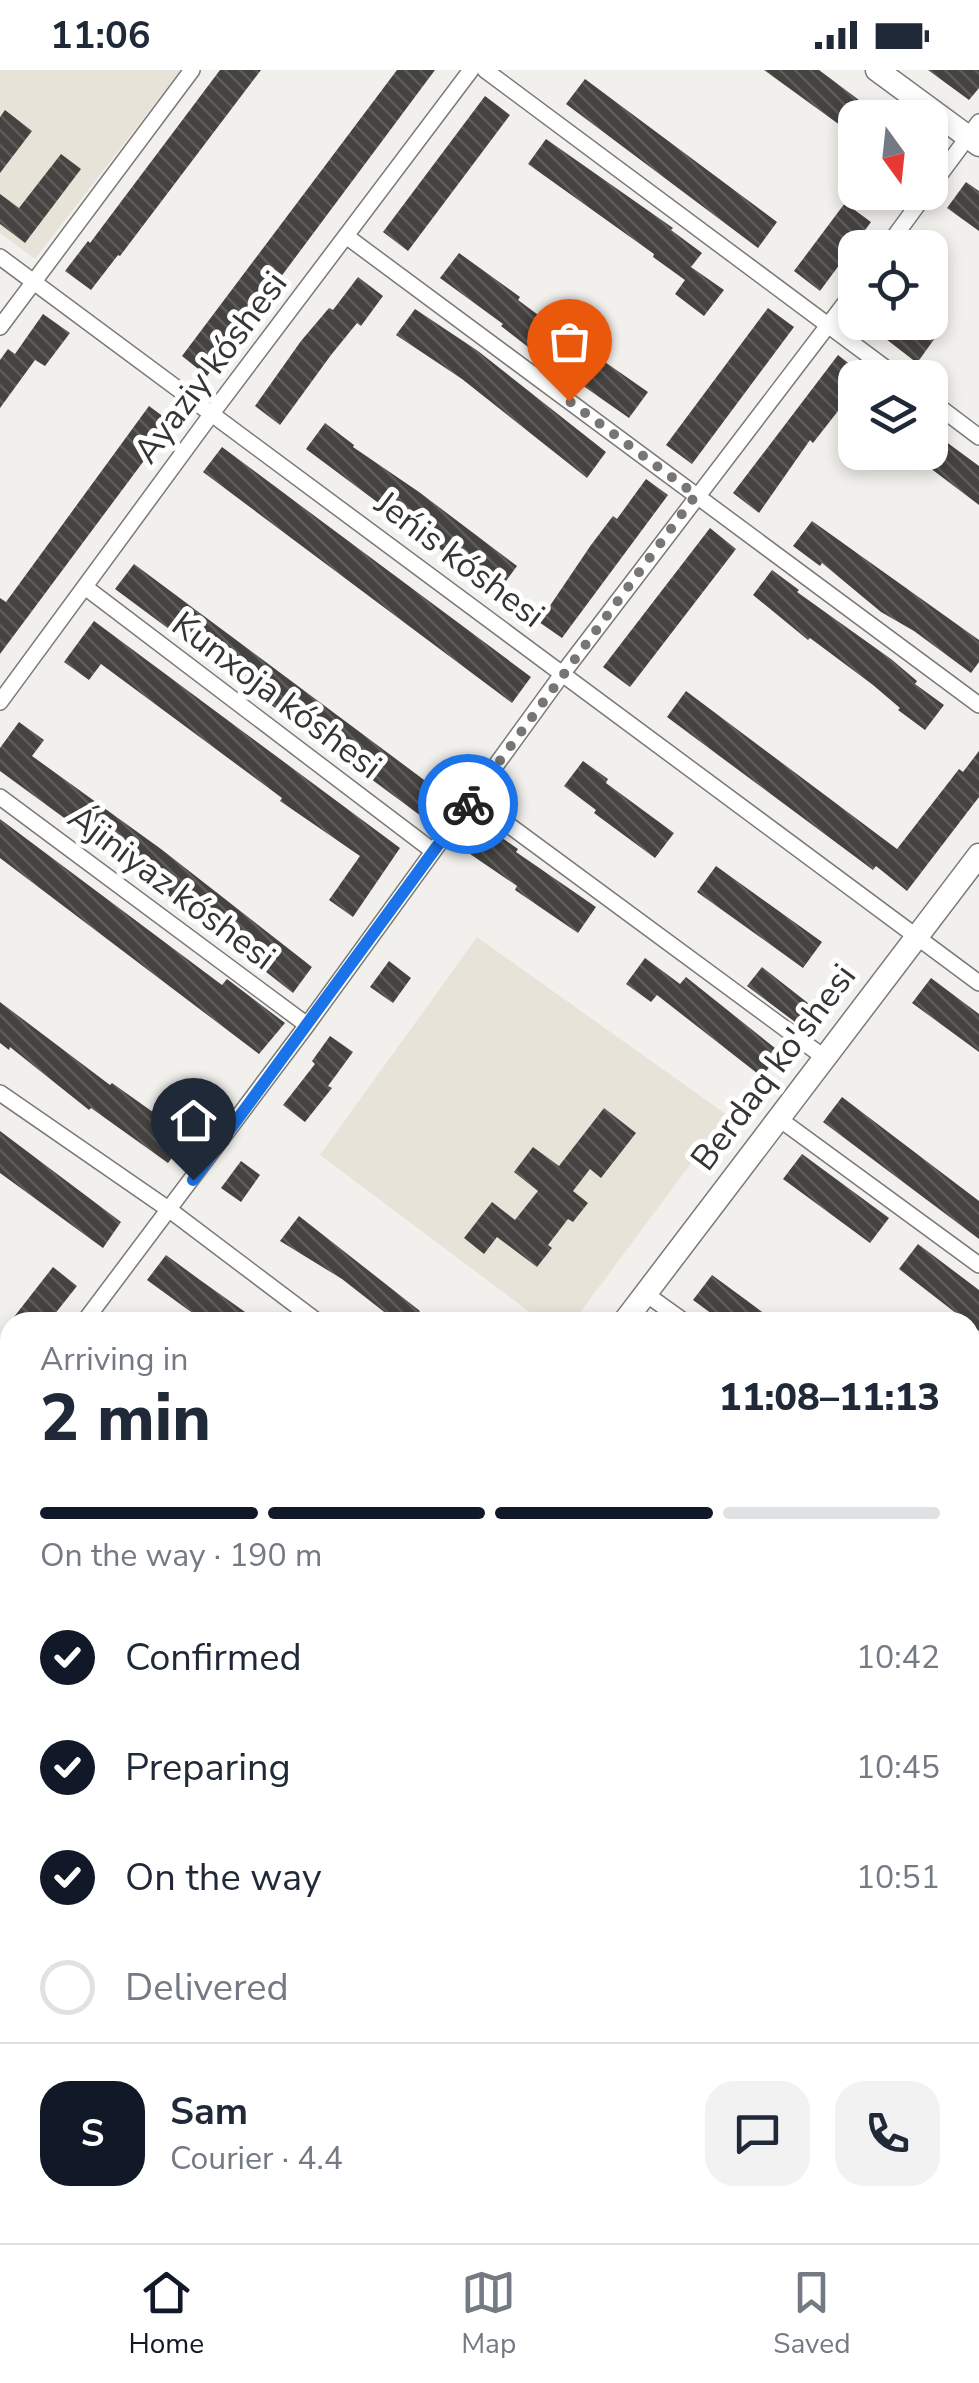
<!DOCTYPE html>
<html lang="en">
<head>
<meta charset="utf-8">
<style>
  :root { --surface:#fff; --page:#f2f2f3; --text:#1f2937; --muted:#747a83; --line:#e0e1e3; --accent:#111827 }
  body { margin:0; font-family:"Nunito Sans",sans-serif; background:var(--page); color:var(--text); height:100vh; display:flex; flex-direction:column; font-size:38px; white-space:nowrap }
  * { box-sizing:border-box; margin:0 }
  p { font-size:32px; color:var(--muted) }
  .icon { flex:none; width:55px; height:55px; fill:none; stroke:currentColor; stroke-width:2; stroke-linecap:round; stroke-linejoin:round }
  .map { position:relative; flex:1; overflow:hidden }
  .sheet { position:absolute; left:0px; top:1242px; width:980px; height:932px; display:flex; flex-direction:column; background:var(--surface); border-radius:30px 30px 0 0; box-shadow:0 5px 15px #0003 }
  .sheet>* { flex:none }
  .needle { width:65px; rotate:165deg }
  .tools { position:absolute; left:838px; top:30px; display:grid; gap:20px }
  .tools a { display:grid; place-items:center; width:110px; height:110px; border-radius:20px; background:var(--surface); box-shadow:0 5px 15px #0003; font-size:50px }
  .pin { position:absolute; display:grid; place-items:center; width:85px; height:85px; color:#fff; margin:-102px -42px; border-radius:50% 50% 50% 0; rotate:-45deg; box-shadow:0 0 10px #0007 }
  .pin .icon { rotate:45deg }
  .courier { position:absolute; display:grid; place-items:center; width:100px; height:100px; margin:-50px; border:8px solid #1a73e8; border-radius:50%; background:#fff; color:#222; box-shadow:0 2px 12px #0007 }
  .headline em { font-style:normal; font-weight:800 }
  .headline div { display:flex; flex-direction:column-reverse }
  .headline { display:flex; align-items:center; justify-content:space-between; height:170px; padding:0 40px }
  h1 { font-size:65px; font-weight:800; line-height:75px }
  .bar { display:grid; grid-template-columns:repeat(4,1fr); gap:15px 10px; align-content:center; height:120px; padding:0 40px }
  .bar i { height:12px; border-radius:8px; background:var(--line) }
  .bar .active { background:var(--accent) }
  .bar p { grid-column:span 4 }
  .line { display:flex; align-items:center; gap:25px; padding:0 40px; border-top:2px solid var(--line) }
  .line div { flex:1 }
  .round { display:grid; place-items:center; flex:none; width:105px; height:105px; border-radius:30px; background:var(--page) }
  ol { padding:0 40px; list-style:none }
  li { display:flex; align-items:center; gap:30px; height:110px }
  li p { margin-inline-start:auto }
  li .icon { padding:10px; border-radius:50%; background:var(--accent); color:#fff; stroke-width:4 }
  li:last-child { color:var(--muted) }
  li i { width:55px; height:55px; border:5px solid var(--line); border-radius:50% }
  .status { display:flex; justify-content:space-between; align-items:center; height:70px; padding:0 50px; background:var(--surface); direction:ltr }
  .status svg { height:28px; fill:currentColor }
  .tab-bar { display:flex; justify-content:space-around; align-items:center; height:140px; border-top:2px solid var(--line); background:var(--surface); font-size:28px; color:var(--muted) }
  .tab-bar a { display:grid; justify-items:center; gap:5px }
  .tab-bar .active { color:var(--accent) }
  .map>svg:first-child { display:block }
  .built { fill:#e8e3d9 }
  .building { fill:url(#building-back-hatch) }
  .lines { fill:none; stroke-linecap:round; stroke-linejoin:round }
  .street-casing { stroke:#7b7976; stroke-width:18 }
  .secondary-casing { stroke:#7b7976; stroke-width:25 }
  .street { stroke:#fff; stroke-width:15 }
  .secondary { stroke:#fff; stroke-width:22 }
  .done { stroke:#787674; stroke-width:10; stroke-dasharray:0 18 }
  .route { stroke:#1a73e8; stroke-width:12 }
  .labels { text-anchor:middle; stroke-width:10; stroke-linejoin:round; paint-order:stroke }
  .street-label { font-size:35px; fill:#363534; stroke:#fff }
</style>
</head>
<body>
<div class="status"><b>11:06</b><svg viewBox="0 0 49 12"><path d="M0 12V9h3v3zM5 12V6h3v6zM10 12V3h3v9zM15 12V0h3v12zM26 1h20v11H26zM47 4h2v5h-2z"/></svg></div>
<div class="map">
<svg width="979" height="2173" viewBox="0 0 979 2173">
  <defs>
    <pattern id="building-back-hatch" width="6" height="6" patternUnits="userSpaceOnUse" patternTransform="scale(2.5)"><rect width="6" height="6" fill="#454340"/><path d="M-1 5l2 2M0 0l6 6M5-1l2 2" fill="none" stroke="#5e5c5a"/></pattern>
  </defs>
  <rect width="100%" height="100%" fill="#f2f0ec"/>
  <path class="built" d="M0,0H181L35,189L0,163Z
    M477,867L727,1045L573,1252H543L320,1085Z"/>
  <path class="building" d="M220,0H261L120,186L118,185L91,220L65,201L88,171L90,173Z
    M397,0H435L207,306L182,286Z
    M764,0H819L883,48H855V66Z
    M928,0H979V18L969,30Z
    M585,9L777,152L758,178L566,34Z
    M485,26L510,45L408,181L383,162Z
    M5,40L32,61L0,103V47Z
    M546,69L673,158L671,160L702,183L691,197L724,220L704,246L675,224L685,210L653,187L654,184L528,94Z
    M61,84L81,99L25,173L0,154V124L19,138Z
    M966,112L979,121V161L947,138Z
    M845,133L871,152L820,221L794,201Z
    M459,183L520,227L518,230L549,253L648,322L629,348L532,280L501,256L503,254L440,208Z
    M358,207L383,226L361,256L357,253L331,285L280,355L255,336L301,271L329,238L333,240Z
    M768,238L794,257L692,394L666,375Z
    M415,239L478,281L606,382L587,408L462,309L396,265Z
    M43,244L70,263L45,296L35,290L0,338V290L8,279L15,284Z
    M864,252H914L935,268L917,293Z
    M838,285L868,308H855V317L838,341L813,373L810,370L759,443L733,423Z
    M149,336L172,353L0,584V528L6,532Z
    M325,353L354,375L353,377L419,422L517,496L498,522L306,379Z
    M930,360L979,396V435L909,382H930Z
    M222,377L531,607L512,633L203,402Z
    M646,409L668,425L562,568L539,552L591,475L613,446L617,449Z
    M812,451L979,570V592L971,603L914,561L881,542L822,493L820,496L793,476Z
    M710,458L736,479L630,617L603,597Z
    M134,494L443,724L425,749L115,519Z
    M772,500L799,520L797,522L891,589L917,611L915,614L944,635L925,660L898,640L900,638L873,615L810,568L808,570L753,525Z
    M94,551L400,778L353,847L329,830L360,786L280,731L282,728L101,594L89,610L64,592Z
    M686,621L897,779L959,699L963,702L979,681V727L907,821L876,796L873,800L667,647Z
    M19,652L44,670L32,686L161,779L312,897L293,923L145,807L0,701V678Z
    M583,691L608,709L606,713L674,763L655,788L594,743L596,740L564,716Z
    M0,749L222,915L227,909L285,953L259,984L0,788Z
    M488,758L518,779L516,782L596,837L578,863L515,820L517,816L470,784Z
    M716,796L822,872L803,898L697,822Z
    M645,888L680,914L686,907L780,982L762,1007L657,925L651,932L626,914Z
    M389,891L411,908L393,933L370,917Z
    M762,897L813,937L799,955L747,916Z
    M931,908L979,944V982L912,933Z
    M0,932L110,1015L112,1013L188,1067L168,1093L91,1038L89,1040L10,977L9,980L0,973Z
    M330,966L353,982L328,1016L332,1018L305,1052L283,1035L315,994L312,991Z
    M842,1027L979,1131V1169L823,1052Z
    M604,1038L636,1063L601,1108L590,1099L573,1121L588,1133L573,1152L568,1149L548,1175L552,1178L537,1197L497,1167L484,1184L464,1168L492,1132L515,1150L538,1121L514,1102L533,1077L559,1096Z
    M0,1061L121,1152L103,1178L0,1103Z
    M802,1084L889,1148L870,1173L783,1109Z
    M241,1091L260,1105L241,1132L221,1118Z
    M299,1146L420,1241L417,1245L427,1252H397L342,1209L280,1171Z
    M918,1174L979,1220V1261L899,1199Z
    M166,1185L200,1210L259,1252H205L180,1234L147,1210Z
    M53,1197L77,1216L58,1240L48,1252H10Z
    M712,1205L742,1227L776,1252H723L693,1230Z"/>
  <g class="lines">
    <defs>
      <path id="street" d="M485,0L899,308
        M930,118L979,52
        M346,166L979,635
        M886,178L927,122
        M0,187L979,913
        M0,257L192,0
        M930,330L979,367
        M85,517L433,781
        M0,632L213,342L471,0
        M0,727L307,955
        M472,728L825,988
        M0,1023L171,1141L318,1252
        M778,1048L979,1195
        M646,1224L685,1252
        M84,1252L307,955L563,603L855,220
        M0,1362L10,1349
        M970,1463L979,1469
        M970,1747L979,1754
        M0,1920L10,1925
        M970,1992L979,1980
        M970,2015L979,2023
        M970,2126L979,2139
        M0,2131L10,2135
        M583,2165L602,2173
        M828,2173L834,2165"/>
      <path id="secondary" d="M877,0L979,75
        M624,1252L979,785
        M90,2173L93,2165"/>
    </defs>
    <use href="#street" class="street-casing"/>
    <use href="#secondary" class="secondary-casing"/>
    <use href="#street" class="street"/>
    <use href="#secondary" class="secondary"/>
  </g>
  <g class="lines">
    <path class="done" d="M468,734L696,425L569,331"/>
    <path class="route" d="M193,1110L468,734"/>
  </g>
  <g class="labels">
    <g class="street-label">
      <text transform="translate(210 297) rotate(-53)" y="12">Ayaziy kóshesi</text>
      <text transform="translate(460 489) rotate(37)" y="12">Jeńis kóshesi</text>
      <text transform="translate(277 625) rotate(37)" y="12">Kunxoja kóshesi</text>
      <text transform="translate(172 817) rotate(37)" y="12">Ájiniyaz kóshesi</text>
      <text transform="translate(773 997) rotate(-53)" y="12">Berdaq ko'shesi</text>
    </g>
  </g>
</svg>
<div class="tools">
<a><svg class="needle" viewBox="-14 -14 28 28"><path d="M0-13l5 13h-10z" fill="#e53935"/><path d="M0 13l5-13h-10z" fill="#747a83"/></svg></a>
<a><svg class="icon" aria-label="locate" viewBox="0 0 24 24"><circle cx="12" cy="12" r="6"/><path d="M12 2v4M12 18v4M2 12h4M18 12h4"/></svg></a>
<a><svg class="icon" aria-label="layers" viewBox="0 0 24 24"><path d="M12 4l9 5-9 5-9-5zM3 14l9 5 9-5"/></svg></a>
</div>
<div class="pin" style="left:569px;top:331px;background:#ea580c"><svg class="icon" aria-label="bag" viewBox="0 0 24 24"><path d="M5 8h14l-1 12H6zM9 8a3 3 0 0 1 6 0"/></svg></div>
<div class="pin" style="left:193px;top:1110px;background:#1f2937"><svg class="icon" aria-label="home" viewBox="0 0 24 24"><path d="M3 11l9-7 9 7M6 9v11h12V9"/></svg></div>
<div class="courier" style="left:468px;top:734px"><svg class="icon" aria-label="bike" viewBox="0 0 24 24"><circle cx="6" cy="16" r="4"/><circle cx="18" cy="16" r="4"/><path d="M6 16l4-8h5l3 8M10 8l3 8H6M13 5h3"/></svg></div>
<section class="sheet">
<div class="headline"><div><h1>2 min</h1><p>Arriving in</p></div><em>11:08–11:13</em></div>
<div class="bar"><i class="active"></i><i class="active"></i><i class="active"></i><i></i><p>On the way · 190 m</p></div>
<ol>
<li><svg class="icon" aria-label="check" viewBox="0 0 24 24"><path d="M5 12l5 5 9-10"/></svg>Confirmed<p>10:42</p></li>
<li><svg class="icon" aria-label="check" viewBox="0 0 24 24"><path d="M5 12l5 5 9-10"/></svg>Preparing<p>10:45</p></li>
<li><svg class="icon" aria-label="check" viewBox="0 0 24 24"><path d="M5 12l5 5 9-10"/></svg>On the way<p>10:51</p></li>
<li><i></i>Delivered</li>
</ol>
<div class="line" style="height:180px"><b class="round" style="background:var(--accent);color:#fff">S</b><div><b>Sam</b><p>Courier · 4.4</p></div><a class="round"><svg class="icon" aria-label="chat" viewBox="0 0 24 24"><path d="M4 5h16v11H9l-5 4z"/></svg></a><a class="round"><svg class="icon" aria-label="phone" viewBox="0 0 24 24"><path d="M5 4h4l2 5-3 2q2 4 5 5l2-3 5 2v4C11 20 4 13 5 4z"/></svg></a></div>
</section>
</div>
<nav class="tab-bar">
<a class="active"><svg class="icon" aria-label="home" viewBox="0 0 24 24"><path d="M3 11l9-7 9 7M6 9v11h12V9"/></svg>Home</a>
<a><svg class="icon" aria-label="map" viewBox="0 0 24 24"><path d="M3 6l6-2 6 2 6-2v14l-6 2-6-2-6 2zM9 4v14M15 6v14"/></svg>Map</a>
<a><svg class="icon" aria-label="saved" viewBox="0 0 24 24"><path d="M7 4h10v16l-5-4-5 4z"/></svg>Saved</a>
</nav>
</body>
</html>
